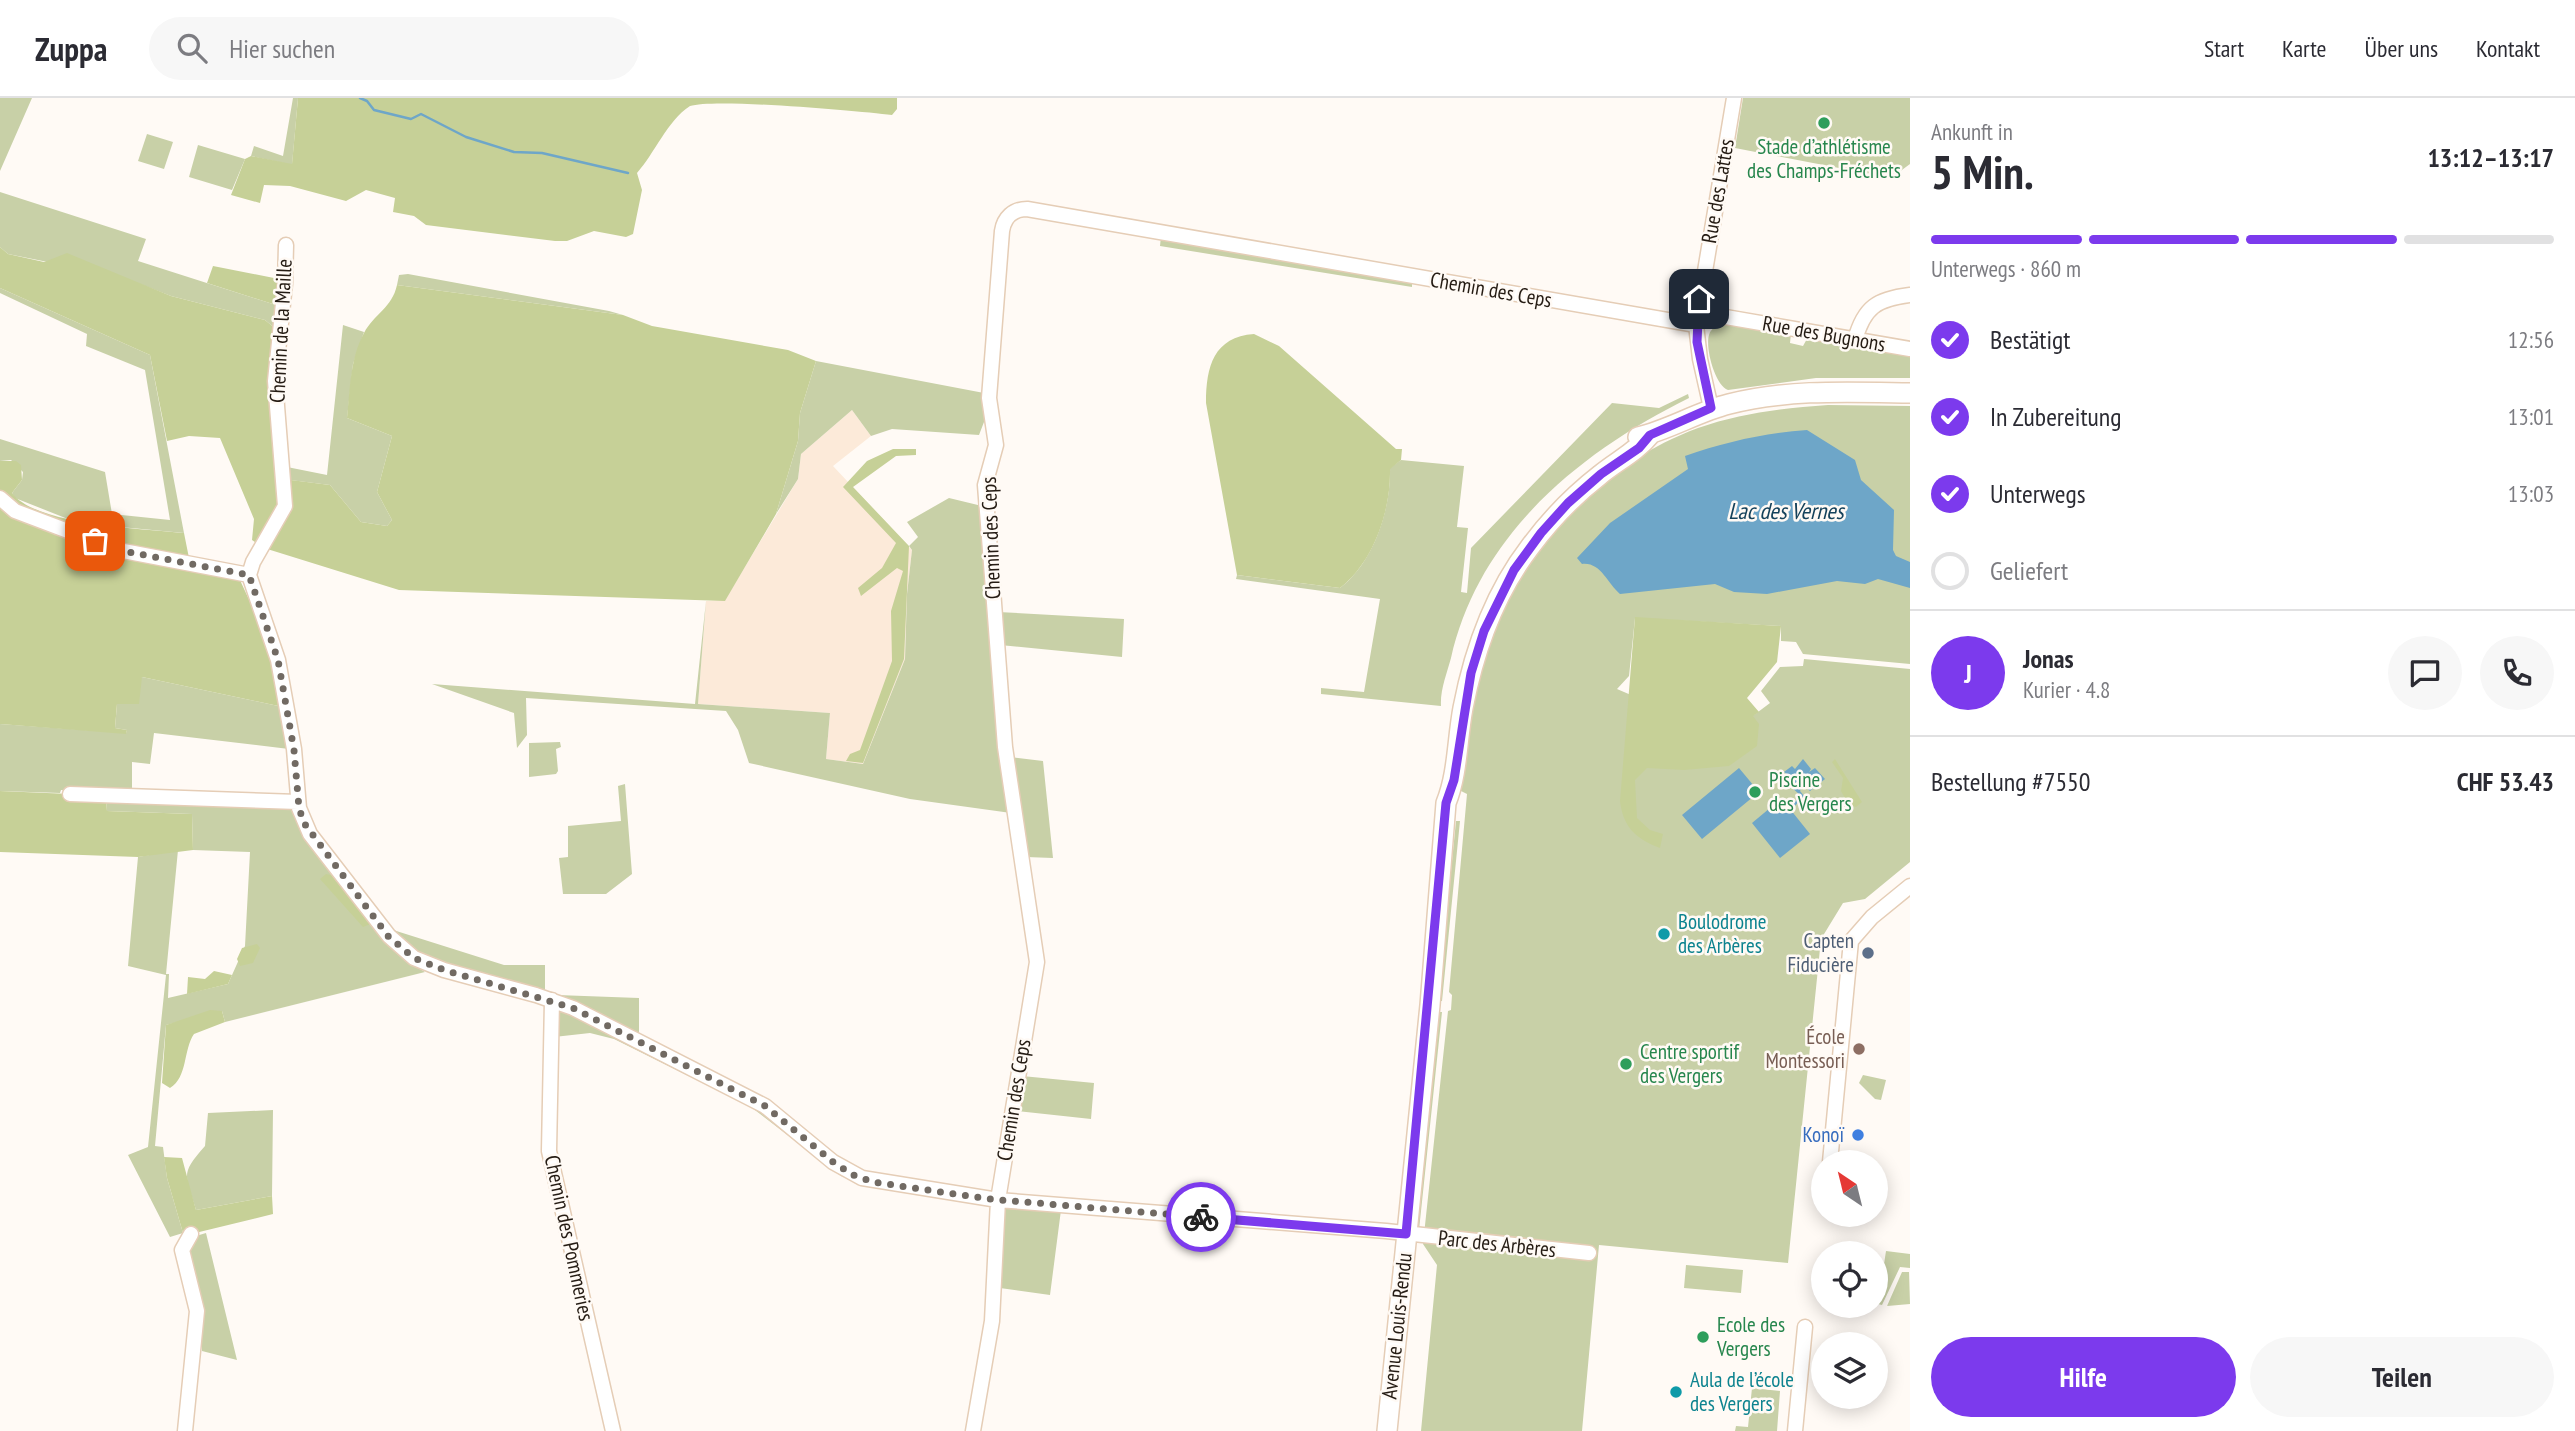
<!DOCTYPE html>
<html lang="de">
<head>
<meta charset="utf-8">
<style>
  :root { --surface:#fff; --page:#f7f7f7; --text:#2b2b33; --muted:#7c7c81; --line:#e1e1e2; --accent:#7c3aed }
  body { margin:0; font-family:"PT Sans Narrow",sans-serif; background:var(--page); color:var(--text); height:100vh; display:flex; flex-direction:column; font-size:26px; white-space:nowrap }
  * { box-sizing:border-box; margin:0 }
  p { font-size:23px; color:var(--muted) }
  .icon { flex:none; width:38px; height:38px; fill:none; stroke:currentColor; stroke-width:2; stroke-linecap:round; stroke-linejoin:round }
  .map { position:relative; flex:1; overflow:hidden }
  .sheet { display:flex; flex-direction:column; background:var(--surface); width:665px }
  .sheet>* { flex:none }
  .needle { width:46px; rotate:325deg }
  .tools { position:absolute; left:1811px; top:1052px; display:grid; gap:14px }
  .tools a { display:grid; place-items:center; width:77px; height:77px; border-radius:50%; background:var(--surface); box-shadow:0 4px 18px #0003; font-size:35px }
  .pin { position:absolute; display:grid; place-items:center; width:60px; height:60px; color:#fff; margin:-30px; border-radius:14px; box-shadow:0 4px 10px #0006 }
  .courier { position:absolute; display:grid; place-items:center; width:70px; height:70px; margin:-35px; border:5px solid #7c3aed; border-radius:50%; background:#fff; color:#222; box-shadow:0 2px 9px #0007 }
  .summary em { font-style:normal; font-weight:600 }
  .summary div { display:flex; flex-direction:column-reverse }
  .summary { display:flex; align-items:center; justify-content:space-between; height:119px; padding:0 21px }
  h1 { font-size:46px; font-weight:600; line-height:52px }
  .bar { display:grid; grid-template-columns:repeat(4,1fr); gap:10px 7px; align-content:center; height:84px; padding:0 21px }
  .bar i { height:9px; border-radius:5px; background:var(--line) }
  .bar .active { background:var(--accent) }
  .bar p { grid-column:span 4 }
  .line { display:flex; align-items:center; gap:18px; padding:0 21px; border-top:2px solid var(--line) }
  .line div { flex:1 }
  .round { display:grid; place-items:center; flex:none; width:74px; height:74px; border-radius:37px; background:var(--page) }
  ol { padding:0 21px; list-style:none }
  li { display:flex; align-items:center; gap:21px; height:77px }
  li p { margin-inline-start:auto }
  li .icon { padding:7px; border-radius:50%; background:var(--accent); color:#fff; stroke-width:4 }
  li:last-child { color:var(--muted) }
  li i { width:38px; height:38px; border:4px solid var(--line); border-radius:50% }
  .action { display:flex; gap:14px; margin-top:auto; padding:14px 21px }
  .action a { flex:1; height:80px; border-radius:42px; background:var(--accent); color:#fff; font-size:28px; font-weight:600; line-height:80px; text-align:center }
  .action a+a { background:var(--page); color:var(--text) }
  header { display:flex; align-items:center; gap:42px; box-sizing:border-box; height:98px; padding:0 35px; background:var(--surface); border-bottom:2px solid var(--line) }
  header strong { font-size:33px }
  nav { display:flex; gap:38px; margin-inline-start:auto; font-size:24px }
  .search { width:490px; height:63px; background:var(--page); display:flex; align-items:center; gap:18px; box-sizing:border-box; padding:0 24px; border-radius:38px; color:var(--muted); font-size:26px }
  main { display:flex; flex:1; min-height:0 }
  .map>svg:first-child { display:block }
  .built { fill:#fcead9 }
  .green { fill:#c8d0a7 }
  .forest { fill:#c6d097 }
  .water { fill:#6ea6c8 }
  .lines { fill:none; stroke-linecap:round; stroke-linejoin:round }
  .stream { stroke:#6ea6c8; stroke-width:2.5 }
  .minor-casing { stroke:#e5cdb6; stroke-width:17 }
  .major-casing { stroke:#e5cdb6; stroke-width:22 }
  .minor { stroke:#fff; stroke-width:14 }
  .major { stroke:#fff; stroke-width:19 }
  .done { stroke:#716a63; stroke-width:7; stroke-dasharray:0 12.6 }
  .route { stroke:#7c3aed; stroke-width:9 }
  .leisure-dot { fill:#2e9e5b; stroke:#fffaf5; stroke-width:2.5 }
  .culture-dot { fill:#0f9aa8; stroke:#fffaf5; stroke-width:2.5 }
  .service-dot { fill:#5c6f8a; stroke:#fffaf5; stroke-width:2.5 }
  .education-dot { fill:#8d6e63; stroke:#fffaf5; stroke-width:2.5 }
  .shop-dot { fill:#3f7fe0; stroke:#fffaf5; stroke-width:2.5 }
  .labels { text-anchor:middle; stroke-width:5; stroke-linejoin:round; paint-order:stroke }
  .leisure-label { font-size:21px; fill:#27864d; stroke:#fffaf5; text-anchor:start }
  .street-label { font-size:21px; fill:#251c14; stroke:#fffaf5 }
  .culture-label { font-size:21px; fill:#0d838f; stroke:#fffaf5; text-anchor:start }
  .service-label { font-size:21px; fill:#4e5e75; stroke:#fffaf5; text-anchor:end }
  .education-label { font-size:21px; fill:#785e54; stroke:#fffaf5; text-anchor:end }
  .shop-label { font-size:21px; fill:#366cbe; stroke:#fffaf5; text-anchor:end }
  .water-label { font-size:23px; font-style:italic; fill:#15425b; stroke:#fffaf5 }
</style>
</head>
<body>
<header>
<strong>Zuppa</strong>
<div class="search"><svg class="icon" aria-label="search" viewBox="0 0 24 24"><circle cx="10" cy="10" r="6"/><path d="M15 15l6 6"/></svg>Hier suchen</div>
<nav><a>Start</a><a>Karte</a><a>Über uns</a><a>Kontakt</a></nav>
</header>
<main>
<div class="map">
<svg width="1910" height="1333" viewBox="0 0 1910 1333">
  <rect width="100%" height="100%" fill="#fffaf5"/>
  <path class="built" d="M852,312L871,338L833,368L912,452L907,496L905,561L863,666L826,661L830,615L698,606L706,503L725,502L798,381L801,356Z"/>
  <path class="green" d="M0,0H32L0,73Z
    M293,0H298L292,67L251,58L254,48L283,58Z
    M1743,0H1910V66L1891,80L1735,50Z
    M147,36L173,44L164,71L138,63Z
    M198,47L245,61L232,92L189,79Z
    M0,94L146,141L138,163L279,208L277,232L265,222L171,198L122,179L8,156L0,149Z
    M1161,138L1412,182V189L1160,148Z
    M408,176L609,213L623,217L397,187L399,177Z
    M0,190L150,257L184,435L78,425L15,400L12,395L22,382L23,374L11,362L0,363V341L105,374L112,416L170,422L145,272L86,248L87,236L0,195Z
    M1724,223L1791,236L1790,245L1803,248L1808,239L1910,256V280H1816L1728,292C1715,287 1705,250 1709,237C1711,229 1719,228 1724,223Z
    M343,227L364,234L353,266L347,320L392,338L377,394L392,422L387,428L361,424L330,387L290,382L287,369L327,377Z
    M816,263L984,295V324L979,337L892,331L871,338L852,312L801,356L798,381L776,416L798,343L800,315Z
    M1688,296L1689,300C1580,354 1479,436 1451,560C1447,575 1440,592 1441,608L1321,596V590L1364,594L1380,501L1236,481L1237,477L1340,490C1374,464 1391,411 1390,370L1401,362L1464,368L1457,429L1468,430L1461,494L1467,495L1471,450L1612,305L1659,310Z
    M1828,307L1910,308V566L1803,556L1796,544L1781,543V528L1635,520L1629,578L1617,591L1631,597L1754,617L1770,605L1761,593L1780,569L1803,568L1804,561L1910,571V764L1865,801L1843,805L1821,841L1788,1165L1599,1147L1582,1333H1421L1437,1167L1423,1146L1448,913L1451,912L1452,897L1449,894L1467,696L1459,692C1465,647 1470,600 1483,556C1514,456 1600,366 1698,330C1741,315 1784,310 1828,307Z
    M949,400L982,408L1011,715L910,701L749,665L738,632L726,613L526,600L527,637L517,650L514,615L432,586L695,606L706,503L698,606L830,615L826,661L863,666L905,561L907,496L912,452L909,448L918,439L907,424Z
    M998,514L1124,521L1122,559L1000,547Z
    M142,579L283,609L289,651L154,635L150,666L132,664V692L77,689L76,693L61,692L60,695L0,693V626L126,635L127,632L115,630L117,606Z
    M560,644L561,649L556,651L558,673L556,676L529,679V645Z
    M1010,659L1043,663L1053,760L1026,759Z
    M625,686L632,776L606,796H563L559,760L568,759V728L621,723L618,688Z
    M106,701L289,708L407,863L425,874L225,924L222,913L166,927L155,1048L163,1049L167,1080L183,1135L170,1139L128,1057L148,1049L166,877L128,868L138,759L178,752L166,876H169L168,900L228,886L245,848L250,754L193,752L192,716L107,713Z
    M1456,723H1460L1442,903H1438Z
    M390,831L504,867H545V892L454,869L415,854Z
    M557,897L639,900V936Z
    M561,910L756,1006L871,1090L841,1078L751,1009L614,941L590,935L554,939L555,914Z
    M1437,914H1442L1419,1132L1414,1131Z
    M1863,977L1886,982L1881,1002L1875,1001L1859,985Z
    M1022,978L1094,985L1091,1021L1017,1013Z
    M273,1012L272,1098L196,1112C186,1077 179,1077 205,1048L208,1015Z
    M1003,1108L1061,1112L1050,1197L1000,1190Z
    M206,1135L237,1262L202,1253L200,1208L188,1162L189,1146L196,1138Z
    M1886,1153L1910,1156V1170L1900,1169L1882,1207L1878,1206Z
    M1686,1167L1743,1172L1741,1195L1684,1190Z
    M1902,1174H1909L1910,1206L1887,1208Z
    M1752,1290L1780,1293L1777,1333H1735L1736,1328L1748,1329Z"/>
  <path class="forest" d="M298,0H897V11L892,17C856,13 715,0 690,8C667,23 655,55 637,75L642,92L633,136L626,139L594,133L567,143H555L426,127L414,118L393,114L395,100L366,92L346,103L290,88L264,87L260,105L231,97L245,61L251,58L292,66Z
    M0,149L8,156L44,164L67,155L171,198L265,222L277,232L282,405L259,447L252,442L254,421L220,340L189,338L167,343L150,257L0,190Z
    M213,168L279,181V208L207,185Z
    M397,187L623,217L652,228L788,252L816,263L800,315L798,343L776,416L725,503L399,492L264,450L286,414L287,369L291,382L330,387L361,424L387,428L392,422L377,394L392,338L347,320C350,292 350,260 364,235C374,216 392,210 397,187Z
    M1254,236L1279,248L1396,351H1402L1401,362L1390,371C1391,412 1374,464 1340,490L1237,477L1206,305C1206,268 1214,239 1254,236Z
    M893,351H916V357L896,358L853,389L909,448L904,561L863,665L846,663L850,656L860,652L892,563L891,513L903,473L897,470L861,498L858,490L882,470L896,445L843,389L867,363Z
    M0,363H16L21,367L22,382L12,395C35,427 145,431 184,435L189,460C124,449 53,435 0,394Z
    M0,407L9,415L239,480L264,534L283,609L142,579L139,606H117L115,630L127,632L126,636L0,626Z
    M1635,519L1781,528L1777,564L1747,600L1759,614L1753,618L1759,626L1757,648L1729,668L1684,672L1647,670L1635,682L1637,720L1650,732L1663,736L1660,750C1636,741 1623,729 1620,703Z
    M1835,661L1862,704L1856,709L1849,707L1841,693L1843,680L1832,664Z
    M0,693L70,696L106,701L107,713L192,716L193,752L138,759L0,754Z
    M326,776L336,778L373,825L363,829L320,781Z
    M257,846L260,850L253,865L240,868L237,861L242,850Z
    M214,873L232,877L228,886L187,896L188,879L205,881Z
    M210,912L222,913L225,924L194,936C183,952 188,979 170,990L162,985L166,927Z
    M164,1059L182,1060L196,1112L272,1098L273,1116L191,1136L183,1135L167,1080Z"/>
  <path class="water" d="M1807,332L1855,362L1861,382L1894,412L1893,452L1896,458L1910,464V490L1878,481L1865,486L1837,483L1767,496L1734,494L1715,486L1620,496C1607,485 1601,464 1582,466L1577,460L1610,425L1688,371L1685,358C1725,344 1765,335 1807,332Z
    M1803,661L1811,671L1809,674L1815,670L1825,681L1810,693L1803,687L1800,693L1804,698L1793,710L1792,708L1800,697L1789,687L1794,682L1784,674L1792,668L1795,671Z
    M1739,670L1759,694L1702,741L1682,717Z
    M1782,701L1810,736L1780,760L1752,725L1770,710L1773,713Z"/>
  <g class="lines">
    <path class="stream" d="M360,0L367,3L374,12L411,21L421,16L466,39L514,54L542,55L628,75"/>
    <defs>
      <path id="minor" d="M1697,214L1910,251
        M1855,242C1864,209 1877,201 1910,197
        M1711,310L1700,261L1696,227L1734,0
        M0,400L15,413L118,452L249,477L278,562L294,651L299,710L310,736L389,838L414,860L444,872L536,897L573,910L765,1008L833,1064L862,1080L998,1102L1386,1133L1589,1155
        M249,477L253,464L285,408L275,283L285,186L286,147
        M70,696L298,704
        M552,902L549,1053L613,1333
        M1830,1064L1851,843L1872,819L1910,788
        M185,1333L197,1213L182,1152L191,1136
        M973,1333L992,1223L998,1102L1037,864L1005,649L985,387L996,347L989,300L1002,133C1004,120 1013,111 1027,111L1696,227
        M1795,1333L1805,1229"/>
      <path id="major" d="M1638,339C1669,332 1697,314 1729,306C1788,291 1849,294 1910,295
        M1387,1333L1430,907L1446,705C1458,675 1457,642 1463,610C1474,553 1494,496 1530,449C1550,422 1573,398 1600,377C1617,363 1636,354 1650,337"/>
    </defs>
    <use href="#minor" class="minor-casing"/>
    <use href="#major" class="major-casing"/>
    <use href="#minor" class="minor"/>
    <use href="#major" class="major"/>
  </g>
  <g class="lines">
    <path class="done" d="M95,443L118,452L249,477L278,562L294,652L299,710L304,725L388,838L414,860L444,872L573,910L765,1008L833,1064L853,1077L873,1084L989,1101L1201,1119"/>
    <path class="route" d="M1201,1119L1406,1136L1446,705L1454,682L1471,575L1484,533L1514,472L1541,435L1568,405L1601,376L1639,350L1650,337L1711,310L1697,244L1699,201"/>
  </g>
  <g class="leisure-dot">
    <circle cx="1824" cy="25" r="7"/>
    <circle cx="1755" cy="694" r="7"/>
    <circle cx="1626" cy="966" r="7"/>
    <circle cx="1703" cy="1239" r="7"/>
  </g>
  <g class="culture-dot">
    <circle cx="1664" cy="836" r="7"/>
    <circle cx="1676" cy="1294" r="7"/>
  </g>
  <circle class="service-dot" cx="1868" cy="855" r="7"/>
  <circle class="education-dot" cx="1859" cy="951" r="7"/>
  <circle class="shop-dot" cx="1858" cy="1037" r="7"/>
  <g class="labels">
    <g class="leisure-label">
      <text x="1824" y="56" text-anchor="middle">Stade d’athlétisme<tspan x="1824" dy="24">des Champs-Fréchets</tspan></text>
      <text x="1769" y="689">Piscine<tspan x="1769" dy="24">des Vergers</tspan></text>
      <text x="1640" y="961">Centre sportif<tspan x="1640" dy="24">des Vergers</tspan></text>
      <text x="1717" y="1234">Ecole des<tspan x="1717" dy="24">Vergers</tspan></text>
    </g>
    <g class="street-label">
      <text transform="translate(1718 93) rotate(-80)" y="7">Rue des Lattes</text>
      <text transform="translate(1491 192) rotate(10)" y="7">Chemin des Ceps</text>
      <text transform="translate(281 233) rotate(-87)" y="7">Chemin de la Maille</text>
      <text transform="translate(1824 236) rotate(10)" y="7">Rue des Bugnons</text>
      <text transform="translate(991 440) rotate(-92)" y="7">Chemin des Ceps</text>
      <text transform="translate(1014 1002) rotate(-81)" y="7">Chemin des Ceps</text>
      <text transform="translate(569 1140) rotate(78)" y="7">Chemin des Pommeries</text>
      <text transform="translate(1497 1146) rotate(6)" y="7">Parc des Arbères</text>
      <text transform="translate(1397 1228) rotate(-84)" y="7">Avenue Louis-Rendu</text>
    </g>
    <g class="culture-label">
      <text x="1678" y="831">Boulodrome<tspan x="1678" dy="24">des Arbères</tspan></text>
      <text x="1690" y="1289">Aula de l’école<tspan x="1690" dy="24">des Vergers</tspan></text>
    </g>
    <g class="service-label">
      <text x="1854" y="850">Capten<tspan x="1854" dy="24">Fiducière</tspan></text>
    </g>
    <g class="education-label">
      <text x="1845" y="946">École<tspan x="1845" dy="24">Montessori</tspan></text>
    </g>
    <g class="shop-label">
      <text x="1844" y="1044">Konoï</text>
    </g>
    <g class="water-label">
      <text x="1786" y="421">Lac des Vernes</text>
    </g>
  </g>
</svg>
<div class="tools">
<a><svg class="needle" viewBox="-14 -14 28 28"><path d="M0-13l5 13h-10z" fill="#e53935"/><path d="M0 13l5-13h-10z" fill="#7c7c81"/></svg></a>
<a><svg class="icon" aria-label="locate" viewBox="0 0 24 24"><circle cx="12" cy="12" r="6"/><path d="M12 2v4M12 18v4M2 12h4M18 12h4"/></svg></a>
<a><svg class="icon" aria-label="layers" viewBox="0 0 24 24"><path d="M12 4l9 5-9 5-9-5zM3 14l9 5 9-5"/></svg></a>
</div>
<div class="pin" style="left:95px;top:443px;background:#ea580c"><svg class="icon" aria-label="bag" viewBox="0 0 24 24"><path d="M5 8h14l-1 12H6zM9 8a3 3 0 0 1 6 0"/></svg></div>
<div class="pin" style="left:1699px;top:201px;background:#1f2937"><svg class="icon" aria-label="home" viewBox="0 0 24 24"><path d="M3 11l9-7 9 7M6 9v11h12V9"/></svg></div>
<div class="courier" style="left:1201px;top:1119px"><svg class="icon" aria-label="bike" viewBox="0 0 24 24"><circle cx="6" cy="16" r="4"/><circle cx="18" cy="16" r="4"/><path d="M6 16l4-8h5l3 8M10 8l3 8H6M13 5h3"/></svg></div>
</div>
<section class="sheet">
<div class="summary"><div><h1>5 Min.</h1><p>Ankunft in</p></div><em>13:12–13:17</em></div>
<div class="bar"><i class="active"></i><i class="active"></i><i class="active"></i><i></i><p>Unterwegs · 860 m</p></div>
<ol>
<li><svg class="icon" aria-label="check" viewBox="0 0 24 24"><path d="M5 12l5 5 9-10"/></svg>Bestätigt<p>12:56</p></li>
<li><svg class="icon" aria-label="check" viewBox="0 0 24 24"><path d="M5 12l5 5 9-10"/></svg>In Zubereitung<p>13:01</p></li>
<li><svg class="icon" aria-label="check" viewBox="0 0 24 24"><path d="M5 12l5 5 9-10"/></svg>Unterwegs<p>13:03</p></li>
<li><i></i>Geliefert</li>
</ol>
<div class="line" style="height:126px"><b class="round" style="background:var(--accent);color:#fff">J</b><div><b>Jonas</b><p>Kurier · 4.8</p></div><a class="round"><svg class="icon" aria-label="chat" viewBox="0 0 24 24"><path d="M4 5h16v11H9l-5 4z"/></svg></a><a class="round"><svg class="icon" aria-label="phone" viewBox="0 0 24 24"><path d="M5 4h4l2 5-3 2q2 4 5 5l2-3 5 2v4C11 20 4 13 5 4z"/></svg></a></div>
<div class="line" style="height:91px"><div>Bestellung #7550</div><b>CHF 53.43</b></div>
<div class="action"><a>Hilfe</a><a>Teilen</a></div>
</section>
</main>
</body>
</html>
